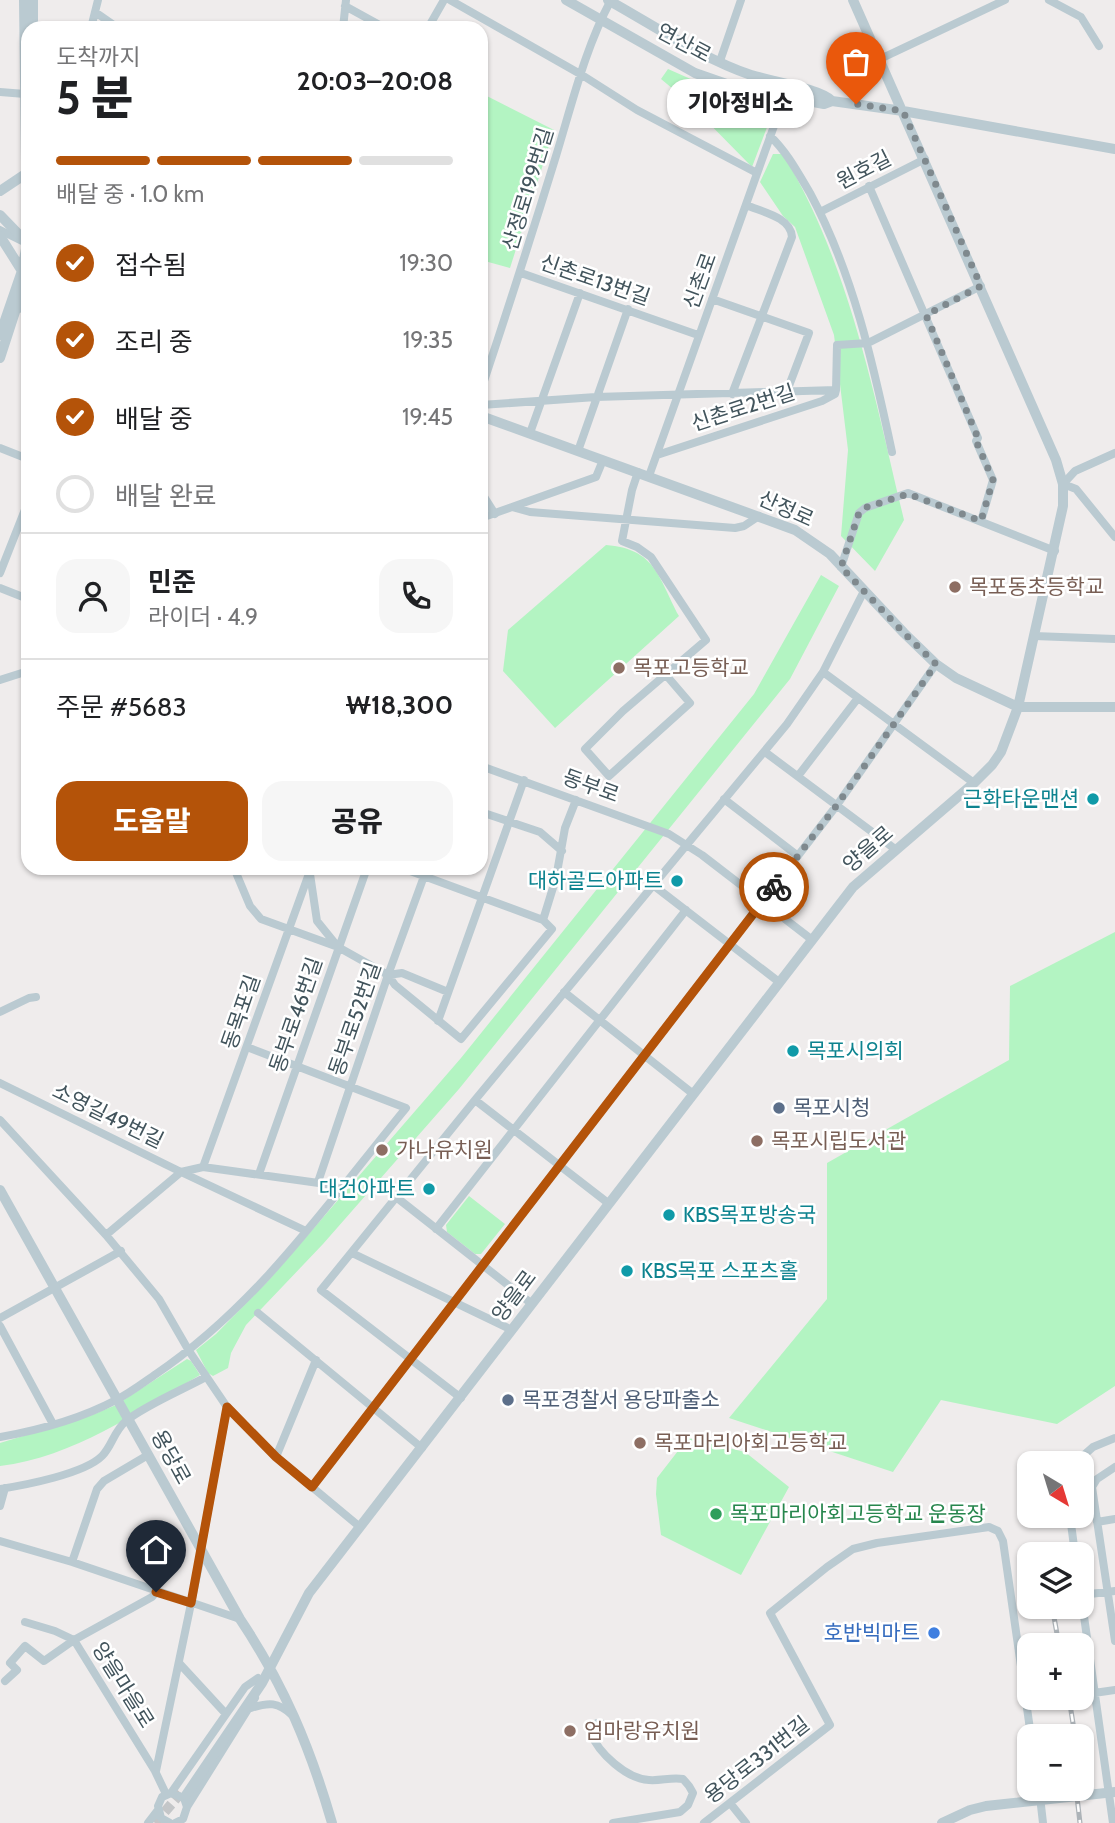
<!DOCTYPE html>
<html lang="ko">
<head>
<meta charset="utf-8">
<style>
  :root { --surface:#fff; --page:#f6f6f6; --text:#202124; --muted:#757577; --line:#e0e0e0; --accent:#b45309 }
  body { margin:0; font-family:Cabin,"Noto Sans KR",sans-serif; background:var(--page); color:var(--text); height:100vh; display:flex; flex-direction:column; font-size:26px; white-space:nowrap }
  * { box-sizing:border-box; margin:0 }
  p { font-size:23px; color:var(--muted) }
  .icon { flex:none; width:38px; height:38px; fill:none; stroke:currentColor; stroke-width:2; stroke-linecap:round; stroke-linejoin:round }
  .map { position:relative; flex:1; overflow:hidden }
  .drawer { position:absolute; left:21px; top:21px; width:467px; height:854px; display:flex; flex-direction:column; background:var(--surface); border-radius:21px; box-shadow:0 2px 5px #0004 }
  .drawer>* { flex:none }
  .needle { width:46px; rotate:142deg }
  .tools { position:absolute; left:1017px; top:1451px; display:grid; gap:14px }
  .tools a { display:grid; place-items:center; width:77px; height:77px; border-radius:14px; background:var(--surface); box-shadow:0 2px 5px #0004; font-size:35px }
  .pin { position:absolute; display:grid; place-items:center; width:60px; height:60px; color:#fff; margin:-72px -30px; border-radius:50% 50% 50% 0; rotate:-45deg; box-shadow:0 0 7px #0007 }
  .pin .icon { rotate:45deg }
  .courier { position:absolute; display:grid; place-items:center; width:70px; height:70px; margin:-35px; border:5px solid #b45309; border-radius:50%; background:#fff; color:#222; box-shadow:0 2px 9px #0007 }
  .bubble { position:absolute; height:49px; border-radius:21px; background:var(--surface); box-shadow:0 2px 5px #0004; font-size:23px; font-weight:800; line-height:49px; text-align:center }
  .overview em { font-style:normal; font-weight:800 }
  .overview div { display:flex; flex-direction:column-reverse }
  .overview { display:flex; align-items:center; justify-content:space-between; height:119px; padding:0 35px }
  h1 { font-size:46px; font-weight:800; line-height:52px }
  .bar { display:grid; grid-template-columns:repeat(4,1fr); gap:10px 7px; align-content:center; height:84px; padding:0 35px }
  .bar i { height:9px; border-radius:5px; background:var(--line) }
  .bar .current { background:var(--accent) }
  .bar p { grid-column:span 4 }
  .line { display:flex; align-items:center; gap:18px; padding:0 35px; border-top:2px solid var(--line) }
  .line div { flex:1 }
  .round { display:grid; place-items:center; flex:none; width:74px; height:74px; border-radius:21px; background:var(--page) }
  ol { padding:0 35px; list-style:none }
  li { display:flex; align-items:center; gap:21px; height:77px }
  li p { margin-inline-start:auto }
  li .icon { padding:7px; border-radius:50%; background:var(--accent); color:#fff; stroke-width:4 }
  li:last-child { color:var(--muted) }
  li i { width:38px; height:38px; border:4px solid var(--line); border-radius:50% }
  .button { display:flex; gap:14px; margin-top:auto; padding:14px 35px }
  .button a { flex:1; height:80px; border-radius:21px; background:var(--accent); color:#fff; font-size:28px; font-weight:800; line-height:80px; text-align:center }
  .button a+a { background:var(--page); color:var(--text) }
  .map>svg:first-child { display:block }
  .green { fill:#b3f4c2 }
  .lines { fill:none; stroke-linecap:round; stroke-linejoin:round }
  .tertiary-tunnel { stroke:#c4c6c8; stroke-width:10; stroke-dasharray:10 5; stroke-linecap:butt }
  .minor { stroke:#bacad1; stroke-width:8 }
  .tertiary { stroke:#bacad1; stroke-width:10 }
  .rail-casing { stroke:#adb3b8; stroke-width:5 }
  .rail { stroke:#fff; stroke-width:2.5; stroke-dasharray:8; stroke-linecap:butt }
  .done { stroke:#7f898e; stroke-width:7; stroke-dasharray:0 12.6 }
  .route { stroke:#b45309; stroke-width:9 }
  .education-dot { fill:#8d6e63; stroke:#fff; stroke-width:2.5 }
  .culture-dot { fill:#0f9aa8; stroke:#fff; stroke-width:2.5 }
  .service-dot { fill:#5c6f8a; stroke:#fff; stroke-width:2.5 }
  .leisure-dot { fill:#2e9e5b; stroke:#fff; stroke-width:2.5 }
  .shop-dot { fill:#3f7fe0; stroke:#fff; stroke-width:2.5 }
  .labels { text-anchor:middle; stroke-width:5; stroke-linejoin:round; paint-order:stroke }
  .street-label { font-size:21px; fill:#42545c; stroke:#fff }
  .education-label { font-size:21px; fill:#785e54; stroke:#fff; text-anchor:start }
  .culture-label { font-size:21px; fill:#0d838f; stroke:#fff; text-anchor:end }
  .service-label { font-size:21px; fill:#4e5e75; stroke:#fff; text-anchor:start }
  .leisure-label { font-size:21px; fill:#27864d; stroke:#fff; text-anchor:start }
  .shop-label { font-size:21px; fill:#366cbe; stroke:#fff; text-anchor:end }
</style>
</head>
<body>
<div class="map">
<svg width="1115" height="1823" viewBox="0 0 1115 1823">
  <rect width="100%" height="100%" fill="#efecec"/>
  <path class="green" d="M668,69L702,84L777,101L752,167L685,99L661,79Z
    M481,93L554,130L510,268L481,260Z
    M773,154H783C850,265 874,395 904,520L875,571L841,536L848,450L834,335L795,227L783,216L760,182Z
    M606,545C656,549 658,577 679,616L555,728L503,671L508,630Z
    M821,575L839,586L790,679L459,1089L323,1244L246,1325L231,1353L228,1368L213,1376L208,1373L196,1350L216,1334L268,1281L461,1058L754,694Z
    M1115,932V1386L1057,1424L941,1400L893,1472L729,1418L827,1299V1163L1009,1060L1010,986Z
    M469,1196L505,1224L481,1254H475L447,1232L446,1225Z
    M187,1359L191,1361L200,1375C137,1412 74,1457 0,1466V1443L92,1415L116,1405Z
    M688,1438L745,1452L789,1487L741,1575L661,1535L656,1494L657,1478Z"/>
  <g class="lines">
    <path class="tertiary-tunnel" d="M155,1823L181,1793"/>
    <path class="minor" d="M450,0L582,75L637,110L757,173
      M1049,0L1081,17L1099,46
      M345,6L385,28
      M95,12L118,28
      M91,28L98,0
      M343,28L346,0
      M428,28L444,0
      M880,59L1005,0
      M720,61L741,0
      M0,92L25,94
      M770,136C787,152 798,173 810,193C853,273 873,363 892,452
      M869,186L978,438L976,441L993,480L981,521
      M820,212L925,159
      M0,230L22,241
      M521,273L698,335
      M712,299L809,333L787,391
      M13,306L28,311
      M481,390C507,312 532,234 556,156C572,104 585,48 611,0
      M836,390L837,345L868,343L981,286
      M732,394L792,237C791,217 762,212 746,205
      M481,405L596,397L836,390
      M530,433L580,293
      M0,448L28,459
      M578,451L628,309
      M1115,453L1075,471L1063,484L1076,489L1115,537
      M657,455L822,401L835,394L836,390
      M638,472L632,490L622,541L637,547L651,557L706,640L623,711L585,749L609,776L690,703L666,675
      M649,476L784,98
      M481,492L495,514
      M512,507L596,477L603,460
      M481,518L512,507L530,512L735,528L744,526L759,516
      M841,567L859,513L865,508L908,493L1055,551
      M0,573L28,502
      M0,588L28,599
      M1034,636L1115,639
      M823,672L974,783
      M0,680L28,671
      M765,752L895,849
      M481,766L669,834L702,855L811,939
      M798,776L858,698
      M724,799L798,856
      M481,812L540,832L562,851
      M234,868L250,906L261,919L338,947L388,975L402,973L448,992
      M310,874L317,921L338,947
      M653,885L779,982
      M543,920L556,878L565,828L576,800
      M388,975L395,985L461,1039L552,929L543,920L402,868
      M564,992L692,1093
      M0,1012L29,998L36,997
      M438,1021L524,780
      M0,1083L181,1172L203,1167L333,1185L339,1190
      M475,1100L608,1203
      M0,1120L106,1235L159,1299L189,1351L227,1407L276,1457L360,1527
      M203,1167L311,868
      M259,1174L367,868
      M318,1182L388,975L427,868
      M396,1197L532,1304
      M436,1229L686,910
      M106,1235L181,1172L306,1231
      M352,1253L512,1330
      M258,1313L422,1448
      M0,1318L121,1251
      M0,1326L53,1424
      M461,1398L321,1290L475,1100L787,724L823,672L864,591
      M0,1437C40,1430 80,1419 116,1400C130,1393 143,1383 156,1374C258,1305 328,1203 406,1108L247,1047
      M276,1457L316,1360
      M1075,1463L1093,1447L1115,1438
      M1115,1467L1097,1479L1092,1487L1115,1641
      M312,1487L837,805L936,664
      M0,1489C25,1485 84,1474 102,1456C112,1446 114,1431 126,1421C144,1406 184,1389 206,1377
      M0,1506L5,1488
      M1070,1516L1075,1554
      M1097,1522L1115,1519
      M0,1541L72,1562L240,1619
      M201,1549L227,1407
      M72,1562L97,1489L104,1481L148,1455
      M1082,1595L1115,1591
      M1082,1602L1113,1823
      M25,1622L55,1631L74,1640L155,1771L166,1794
      M179,1663L226,1714
      M5,1681L17,1670L10,1663L25,1646L44,1661L74,1640L152,1597L156,1592
      M1094,1693L1115,1690
      M251,1708C269,1702 278,1702 292,1715
      M610,1725L597,1723L591,1733C598,1753 627,1779 649,1780C661,1781 671,1777 683,1779L689,1786L693,1793L688,1805L680,1812L613,1823
      M156,1771L202,1551
      M1039,1788L1043,1823
      M171,1793L245,1687L258,1678
      M730,1803L746,1823
      M187,1807L255,1698
      M148,1823L158,1810
      M170,1823L161,1818L158,1806L162,1797L171,1793L184,1798L187,1807L183,1819L175,1823
      M704,1823L830,1725L770,1613L827,1567L853,1549L877,1543L989,1527L998,1531L1003,1541L1031,1736"/>
    <path class="tertiary" d="M33,0V28
      M566,0L695,73L738,88L824,104L832,101L903,111L1115,149
      M608,0C655,26 701,58 751,75C770,81 821,89 832,101
      M0,191L27,173
      M0,215L28,244
      M0,236L22,271
      M0,335L22,271L27,243L24,0
      M0,358L27,275
      M481,416L795,530L830,554L904,633L936,664L956,678L1018,707H1115
      M0,1190L240,1619C284,1685 310,1747 332,1823
      M186,1795L262,1683L309,1593L853,887L974,783L992,765L1001,752L1018,707L1063,506V484L1056,460L853,0
      M942,1823L970,1810L986,1806L1115,1792"/>
    <defs>
      <path id="rail" d="M1052,1606L1059,1645
        M1069,1698L1075,1736
        M1076,1788L1080,1823"/>
    </defs>
    <use href="#rail" class="rail-casing"/>
    <use href="#rail" class="rail"/>
  </g>
  <g class="lines">
    <path class="done" d="M774,887L837,805L936,664L904,633L841,567L859,513L864,508L908,494L981,521L993,480L976,441L978,438L926,315L981,286L903,111L856,104"/>
    <path class="route" d="M156,1592L191,1603L227,1407L276,1457L312,1487L774,887"/>
  </g>
  <g class="education-dot">
    <circle cx="955" cy="587" r="7"/>
    <circle cx="619" cy="668" r="7"/>
    <circle cx="757" cy="1141" r="7"/>
    <circle cx="382" cy="1150" r="7"/>
    <circle cx="640" cy="1443" r="7"/>
    <circle cx="570" cy="1731" r="7"/>
  </g>
  <g class="culture-dot">
    <circle cx="1093" cy="799" r="7"/>
    <circle cx="677" cy="881" r="7"/>
    <circle cx="793" cy="1051" r="7"/>
    <circle cx="429" cy="1189" r="7"/>
    <circle cx="669" cy="1215" r="7"/>
    <circle cx="627" cy="1271" r="7"/>
  </g>
  <g class="service-dot">
    <circle cx="779" cy="1108" r="7"/>
    <circle cx="508" cy="1400" r="7"/>
  </g>
  <circle class="leisure-dot" cx="716" cy="1514" r="7"/>
  <circle class="shop-dot" cx="934" cy="1633" r="7"/>
  <g class="labels">
    <g class="street-label">
      <text transform="translate(684 43) rotate(28)" y="7">연산로</text>
      <text transform="translate(864 170) rotate(-27)" y="7">원호길</text>
      <text transform="translate(528 189) rotate(-73)" y="7">산정로199번길</text>
      <text transform="translate(595 280) rotate(19)" y="7">신촌로13번길</text>
      <text transform="translate(700 281) rotate(-70)" y="7">신촌로</text>
      <text transform="translate(743 408) rotate(-18)" y="7">신촌로2번길</text>
      <text transform="translate(786 509) rotate(24)" y="7">산정로</text>
      <text transform="translate(591 786) rotate(20)" y="7">동부로</text>
      <text transform="translate(868 849) rotate(-41)" y="7">양을로</text>
      <text transform="translate(241 1012) rotate(-71)" y="7">동목포길</text>
      <text transform="translate(296 1015) rotate(-71)" y="7">동부로46번길</text>
      <text transform="translate(355 1019) rotate(-71)" y="7">동부로52번길</text>
      <text transform="translate(108 1116) rotate(26)" y="7">소영길49번길</text>
      <text transform="translate(514 1296) rotate(-53)" y="7">양을로</text>
      <text transform="translate(171 1457) rotate(61)" y="7">용당로</text>
      <text transform="translate(123 1685) rotate(58)" y="7">양을마을로</text>
      <text transform="translate(757 1760) rotate(-38)" y="7">용당로331번길</text>
    </g>
    <g class="education-label">
      <text x="969" y="594">목포동초등학교</text>
      <text x="633" y="675">목포고등학교</text>
      <text x="771" y="1148">목포시립도서관</text>
      <text x="396" y="1157">가나유치원</text>
      <text x="654" y="1450">목포마리아회고등학교</text>
      <text x="584" y="1738">엄마랑유치원</text>
    </g>
    <g class="culture-label">
      <text x="1079" y="806">근화타운맨션</text>
      <text x="663" y="888">대하골드아파트</text>
      <text x="807" y="1058" text-anchor="start">목포시의회</text>
      <text x="415" y="1196">대건아파트</text>
      <text x="683" y="1222" text-anchor="start">KBS목포방송국</text>
      <text x="641" y="1278" text-anchor="start">KBS목포 스포츠홀</text>
    </g>
    <g class="service-label">
      <text x="793" y="1115">목포시청</text>
      <text x="522" y="1407">목포경찰서 용당파출소</text>
    </g>
    <g class="leisure-label">
      <text x="730" y="1521">목포마리아회고등학교 운동장</text>
    </g>
    <g class="shop-label">
      <text x="920" y="1640">호반빅마트</text>
    </g>
  </g>
</svg>
<div class="tools">
<a><svg class="needle" viewBox="-14 -14 28 28"><path d="M0-13l5 13h-10z" fill="#e53935"/><path d="M0 13l5-13h-10z" fill="#757577"/></svg></a>
<a><svg class="icon" aria-label="layers" viewBox="0 0 24 24"><path d="M12 4l9 5-9 5-9-5zM3 14l9 5 9-5"/></svg></a>
<a>+</a>
<a>−</a>
</div>
<div class="pin" style="left:856px;top:104px;background:#ea580c"><svg class="icon" aria-label="bag" viewBox="0 0 24 24"><path d="M5 8h14l-1 12H6zM9 8a3 3 0 0 1 6 0"/></svg></div>
<div class="pin" style="left:156px;top:1592px;background:#1f2937"><svg class="icon" aria-label="home" viewBox="0 0 24 24"><path d="M3 11l9-7 9 7M6 9v11h12V9"/></svg></div>
<div class="courier" style="left:774px;top:887px"><svg class="icon" aria-label="bike" viewBox="0 0 24 24"><circle cx="6" cy="16" r="4"/><circle cx="18" cy="16" r="4"/><path d="M6 16l4-8h5l3 8M10 8l3 8H6M13 5h3"/></svg></div>
<div class="bubble" style="left:667px;top:79px;width:147px">기아정비소</div>
<section class="drawer">
<div class="overview"><div><h1>5 분</h1><p>도착까지</p></div><em>20:03–20:08</em></div>
<div class="bar"><i class="current"></i><i class="current"></i><i class="current"></i><i></i><p>배달 중 · 1.0 km</p></div>
<ol>
<li><svg class="icon" aria-label="check" viewBox="0 0 24 24"><path d="M5 12l5 5 9-10"/></svg>접수됨<p>19:30</p></li>
<li><svg class="icon" aria-label="check" viewBox="0 0 24 24"><path d="M5 12l5 5 9-10"/></svg>조리 중<p>19:35</p></li>
<li><svg class="icon" aria-label="check" viewBox="0 0 24 24"><path d="M5 12l5 5 9-10"/></svg>배달 중<p>19:45</p></li>
<li><i></i>배달 완료</li>
</ol>
<div class="line" style="height:126px"><a class="round"><svg class="icon" aria-label="person" viewBox="0 0 24 24"><circle cx="12" cy="8" r="4"/><path d="M4 21q1-7 8-7t8 7"/></svg></a><div><b>민준</b><p>라이더 · 4.9</p></div><a class="round"><svg class="icon" aria-label="phone" viewBox="0 0 24 24"><path d="M5 4h4l2 5-3 2q2 4 5 5l2-3 5 2v4C11 20 4 13 5 4z"/></svg></a></div>
<div class="line" style="height:91px"><div>주문 #5683</div><b>₩18,300</b></div>
<div class="button"><a>도움말</a><a>공유</a></div>
</section>
</div>
</body>
</html>
